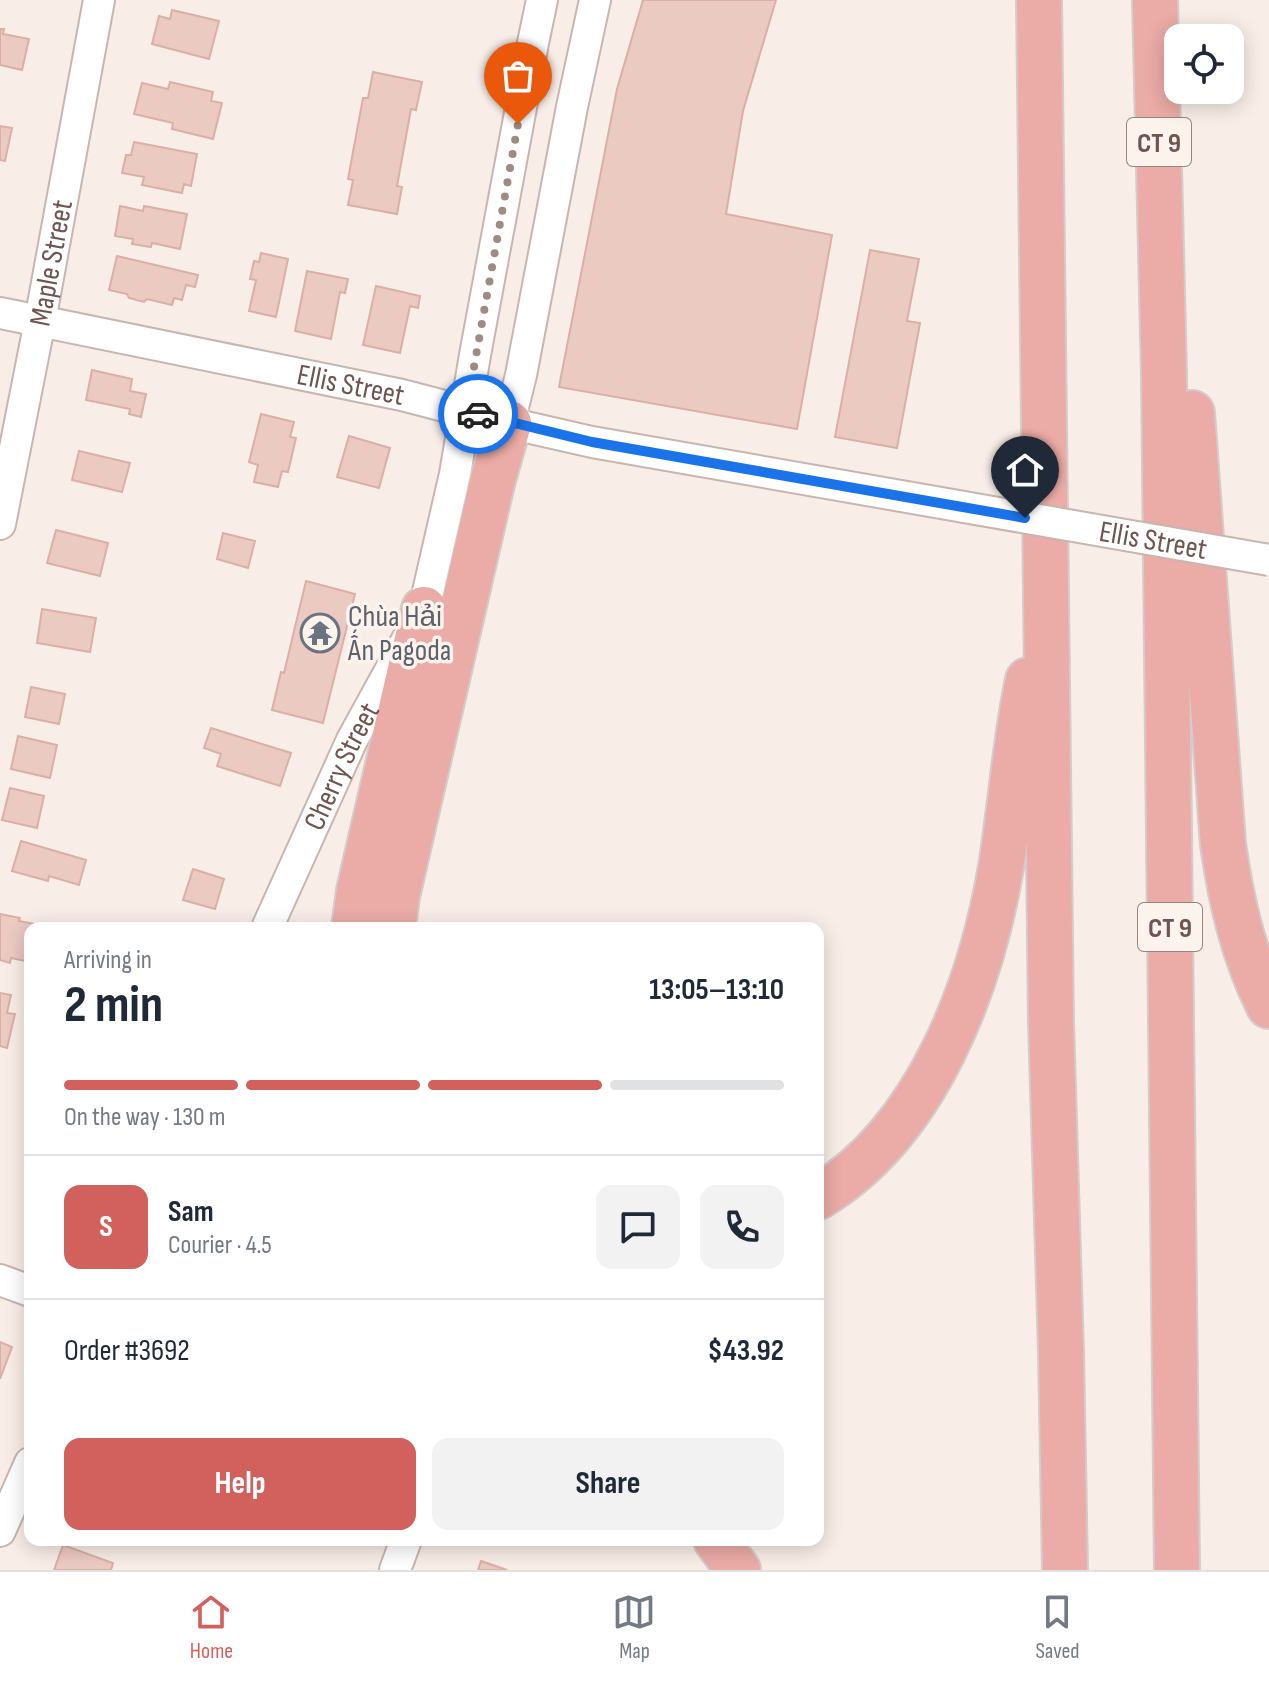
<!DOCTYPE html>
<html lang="en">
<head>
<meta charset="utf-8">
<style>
  :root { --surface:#fff; --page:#f2f2f3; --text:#1f2937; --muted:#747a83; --line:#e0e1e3; --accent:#d2605c }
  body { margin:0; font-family:"Sofia Sans Condensed",sans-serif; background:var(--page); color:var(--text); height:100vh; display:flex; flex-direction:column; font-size:30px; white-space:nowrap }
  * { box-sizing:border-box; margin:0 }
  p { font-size:26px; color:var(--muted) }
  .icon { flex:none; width:44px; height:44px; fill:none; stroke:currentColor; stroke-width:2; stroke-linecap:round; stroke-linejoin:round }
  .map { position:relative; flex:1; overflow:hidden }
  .sheet { position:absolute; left:24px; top:922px; width:800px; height:624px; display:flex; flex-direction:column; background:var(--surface); border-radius:16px; box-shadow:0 4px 20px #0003 }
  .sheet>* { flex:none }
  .buttons { position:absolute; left:1164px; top:24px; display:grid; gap:16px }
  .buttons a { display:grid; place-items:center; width:80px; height:80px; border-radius:16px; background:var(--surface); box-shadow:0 4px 20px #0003; font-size:40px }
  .pin { position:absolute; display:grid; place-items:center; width:68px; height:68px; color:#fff; margin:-82px -34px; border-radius:50% 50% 50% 0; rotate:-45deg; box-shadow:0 0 8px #0007 }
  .pin .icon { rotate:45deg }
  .courier { position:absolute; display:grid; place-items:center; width:80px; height:80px; margin:-40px; border:6px solid #1a73e8; border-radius:50%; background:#fff; color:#222; box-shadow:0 2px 10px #0007 }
  .head em { font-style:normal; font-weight:700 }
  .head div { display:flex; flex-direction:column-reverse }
  .head { display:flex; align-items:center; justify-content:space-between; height:136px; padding:0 40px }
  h1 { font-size:52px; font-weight:700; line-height:60px }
  .bar { display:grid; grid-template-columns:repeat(4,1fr); gap:12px 8px; align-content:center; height:96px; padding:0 40px }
  .bar i { height:10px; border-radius:6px; background:var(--line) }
  .bar .active { background:var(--accent) }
  .bar p { grid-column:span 4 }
  .line { display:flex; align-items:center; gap:20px; padding:0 40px; border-top:2px solid var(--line) }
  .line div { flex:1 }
  .round { display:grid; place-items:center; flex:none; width:84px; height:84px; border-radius:16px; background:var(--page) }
  .primary-button { display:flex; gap:16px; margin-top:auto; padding:16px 40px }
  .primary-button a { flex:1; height:92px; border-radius:16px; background:var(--accent); color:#fff; font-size:32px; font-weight:700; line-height:92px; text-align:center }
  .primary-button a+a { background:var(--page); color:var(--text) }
  .tabs { display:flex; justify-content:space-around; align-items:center; height:112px; border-top:2px solid var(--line); background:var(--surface); font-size:22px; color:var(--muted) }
  .tabs a { display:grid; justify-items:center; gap:4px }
  .tabs .active { color:var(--accent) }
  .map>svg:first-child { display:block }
  .building { fill:#ebcac2; stroke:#dbafa5; stroke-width:2 }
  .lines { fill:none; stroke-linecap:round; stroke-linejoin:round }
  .minor-casing { stroke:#c9b5ae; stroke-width:34 }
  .highway-casing { stroke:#d4ccca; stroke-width:48 }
  .minor { stroke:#fff; stroke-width:30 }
  .highway { stroke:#ebaba6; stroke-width:44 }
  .minor-bridge-casing { stroke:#c9b5ae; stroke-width:34; stroke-linecap:butt }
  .minor-bridge { stroke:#fff; stroke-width:30 }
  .done { stroke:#9f8a84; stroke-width:8; stroke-dasharray:0 14.4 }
  .route { stroke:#1a73e8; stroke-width:10 }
  .labels { text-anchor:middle; stroke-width:7; stroke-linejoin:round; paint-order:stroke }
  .shield { fill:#fcf3ec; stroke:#99847e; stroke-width:2 }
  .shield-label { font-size:28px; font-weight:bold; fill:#6f544f }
  .street-label { font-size:30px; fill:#6f544f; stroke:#fcf3ec }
  .worship-label { font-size:30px; fill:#5b616d; stroke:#fcf3ec; text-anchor:start }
</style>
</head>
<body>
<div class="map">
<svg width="1269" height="1570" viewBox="0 0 1269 1570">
  <rect width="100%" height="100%" fill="#f9eee7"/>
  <path class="building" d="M643,0H776L743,111L726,214L832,235L797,429L559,387L617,89Z
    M172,10L219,21L209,59L152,44L159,16L170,19Z
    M0,29H4L3,34L29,39L22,70L0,65Z
    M373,72L422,82L416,110L411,109L397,186L402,187L397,214L348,205L353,180L348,179L363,98H368Z
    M170,82L213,92L211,101L222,103L213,139L172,129L173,123L134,114L142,83L168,89Z
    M0,126L12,128L5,161L0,160Z
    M134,142L197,154L191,186L184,184L182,193L142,185L144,177L122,173L126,155H131Z
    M120,206L143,211L144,206L187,214L180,249L152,243L151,247L132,244L133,239L115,236Z
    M870,250L919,259L907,321L920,323L897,448L835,437Z
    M261,253L288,259L276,317L249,311L256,280L250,279L254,261L259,262Z
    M117,256L198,275L195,287L186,285L182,300L174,298L172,305L147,299L144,302L129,298L127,294L109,290Z
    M307,271L348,279L345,293L340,292L331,339L295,331Z
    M376,286L420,296L418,308L410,306L400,353L363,345Z
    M92,370L132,379L130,391L146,394L141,417L129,414L130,409L86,400Z
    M261,414L294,422L290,437L296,438L288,472L282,471L278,487L254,482L258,465L249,462Z
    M349,436L390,448L379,488L337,477Z
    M79,451L130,463L122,492L72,480Z
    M56,530L108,543L100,576L47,563Z
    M223,533L255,541L248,568L217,559Z
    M306,581L355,594L323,723L272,710L281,672L284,673Z
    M42,609L96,618L90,652L37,643Z
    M31,687L65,694L59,724L25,717Z
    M211,728L291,753L280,786L217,766L221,754L204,748Z
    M18,736L57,745L50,778L11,769Z
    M10,788L44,796L37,828L2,820Z
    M21,841L86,860L79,885L49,876L48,881L12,871Z
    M193,869L224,879L215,909L183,900Z
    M0,914L20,918L19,921L40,925V928H30V962L11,958L10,963L0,960Z
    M0,993L11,995L7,1013L15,1014L7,1048L0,1046Z
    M0,1342L12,1347L0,1379Z
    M63,1545L113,1563L111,1570H54Z
    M481,1561L507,1570H478Z"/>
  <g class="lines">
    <defs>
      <g id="minor">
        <path id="s1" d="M0,313L402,395L509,423L592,442L964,507"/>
        <path d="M509,423L521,375L572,107L595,0"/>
        <path id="s2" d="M0,524L40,321L99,0"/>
        <path id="s3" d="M267,928L352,740L424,609L455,474L475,355L533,43L542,0"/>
        <path d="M0,1280L30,1291"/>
        <path d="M0,1531L30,1463"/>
        <path d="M395,1570L406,1540"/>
      </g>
      <path id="highway" d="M1039,0L1051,1022L1061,1352L1065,1570
        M1155,0L1164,376L1177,1570
        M1192,413L1223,844C1231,900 1243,955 1269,1006
        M354,928L359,891L424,609
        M393,928L397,896L492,483L509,423
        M818,1197C927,1132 981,986 1001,867C1011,805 1015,742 1028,680
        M716,1540L738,1570"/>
    </defs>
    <use href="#minor" class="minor-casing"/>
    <use href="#highway" class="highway-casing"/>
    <use href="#minor" class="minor"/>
    <use href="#highway" class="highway"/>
    <defs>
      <g id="minor-bridge">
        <path id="s4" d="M964,507L1269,560"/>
      </g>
    </defs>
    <use href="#minor-bridge" class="minor-bridge-casing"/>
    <use href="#minor-bridge" class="minor-bridge"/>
  </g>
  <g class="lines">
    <path class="done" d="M478,414L466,411L518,124"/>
    <path class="route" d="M478,414L592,442L1025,518"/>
  </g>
  <defs>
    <symbol id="temple-ring" viewBox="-11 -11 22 22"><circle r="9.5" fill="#fcf3ec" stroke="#6b7280" stroke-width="1.5"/><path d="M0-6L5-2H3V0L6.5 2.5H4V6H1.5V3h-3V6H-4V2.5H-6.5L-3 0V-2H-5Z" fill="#6b7280"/></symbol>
  </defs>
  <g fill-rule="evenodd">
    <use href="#temple-ring" x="298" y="611" width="44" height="44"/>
  </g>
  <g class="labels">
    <g class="shield">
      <rect x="1127" y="118" width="64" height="48" rx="6"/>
      <rect x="1138" y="903" width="64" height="48" rx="6"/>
    </g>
    <g class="shield-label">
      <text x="1159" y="152">CT 9</text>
      <text x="1170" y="937">CT 9</text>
    </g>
    <g class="street-label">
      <text dy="10" stroke="none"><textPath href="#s2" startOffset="266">Maple Street</textPath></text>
      <text dy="10" stroke="none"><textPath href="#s1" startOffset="358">Ellis Street</textPath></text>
      <text dy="10" stroke="none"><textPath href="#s4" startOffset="192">Ellis Street</textPath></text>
      <text dy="10" stroke="none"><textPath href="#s3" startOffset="178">Cherry Street</textPath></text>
    </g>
    <g class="worship-label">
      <text x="348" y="626">Chùa Hải<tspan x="348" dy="34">Ấn Pagoda</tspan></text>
    </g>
  </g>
</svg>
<div class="buttons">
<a><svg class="icon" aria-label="locate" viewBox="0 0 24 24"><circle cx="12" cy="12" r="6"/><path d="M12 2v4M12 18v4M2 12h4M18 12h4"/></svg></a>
</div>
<div class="pin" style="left:518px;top:124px;background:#ea580c"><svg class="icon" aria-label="bag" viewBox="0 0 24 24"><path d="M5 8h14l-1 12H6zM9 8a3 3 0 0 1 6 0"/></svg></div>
<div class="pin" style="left:1025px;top:518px;background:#1f2937"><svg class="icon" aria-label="home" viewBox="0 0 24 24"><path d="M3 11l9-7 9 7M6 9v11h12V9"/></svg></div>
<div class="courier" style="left:478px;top:414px"><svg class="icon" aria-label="car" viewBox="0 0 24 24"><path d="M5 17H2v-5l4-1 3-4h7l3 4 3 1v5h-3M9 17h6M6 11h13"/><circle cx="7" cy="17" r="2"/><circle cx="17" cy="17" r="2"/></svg></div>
<section class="sheet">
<div class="head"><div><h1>2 min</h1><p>Arriving in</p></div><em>13:05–13:10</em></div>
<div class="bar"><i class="active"></i><i class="active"></i><i class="active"></i><i></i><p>On the way · 130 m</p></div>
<div class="line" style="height:144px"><b class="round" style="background:var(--accent);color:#fff">S</b><div><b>Sam</b><p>Courier · 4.5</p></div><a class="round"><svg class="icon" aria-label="chat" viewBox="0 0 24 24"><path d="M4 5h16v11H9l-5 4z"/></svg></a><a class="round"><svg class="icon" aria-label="phone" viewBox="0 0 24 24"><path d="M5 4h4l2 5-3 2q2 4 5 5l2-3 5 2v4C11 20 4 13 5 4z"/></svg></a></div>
<div class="line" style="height:104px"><div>Order #3692</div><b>$43.92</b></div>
<div class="primary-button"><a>Help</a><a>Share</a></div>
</section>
</div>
<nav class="tabs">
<a class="active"><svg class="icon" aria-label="home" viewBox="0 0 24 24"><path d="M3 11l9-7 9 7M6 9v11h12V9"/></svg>Home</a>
<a><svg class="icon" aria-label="map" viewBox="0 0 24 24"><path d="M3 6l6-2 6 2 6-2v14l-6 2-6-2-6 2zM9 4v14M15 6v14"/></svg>Map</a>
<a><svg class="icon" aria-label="saved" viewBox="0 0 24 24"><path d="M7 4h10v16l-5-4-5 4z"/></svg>Saved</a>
</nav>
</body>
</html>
